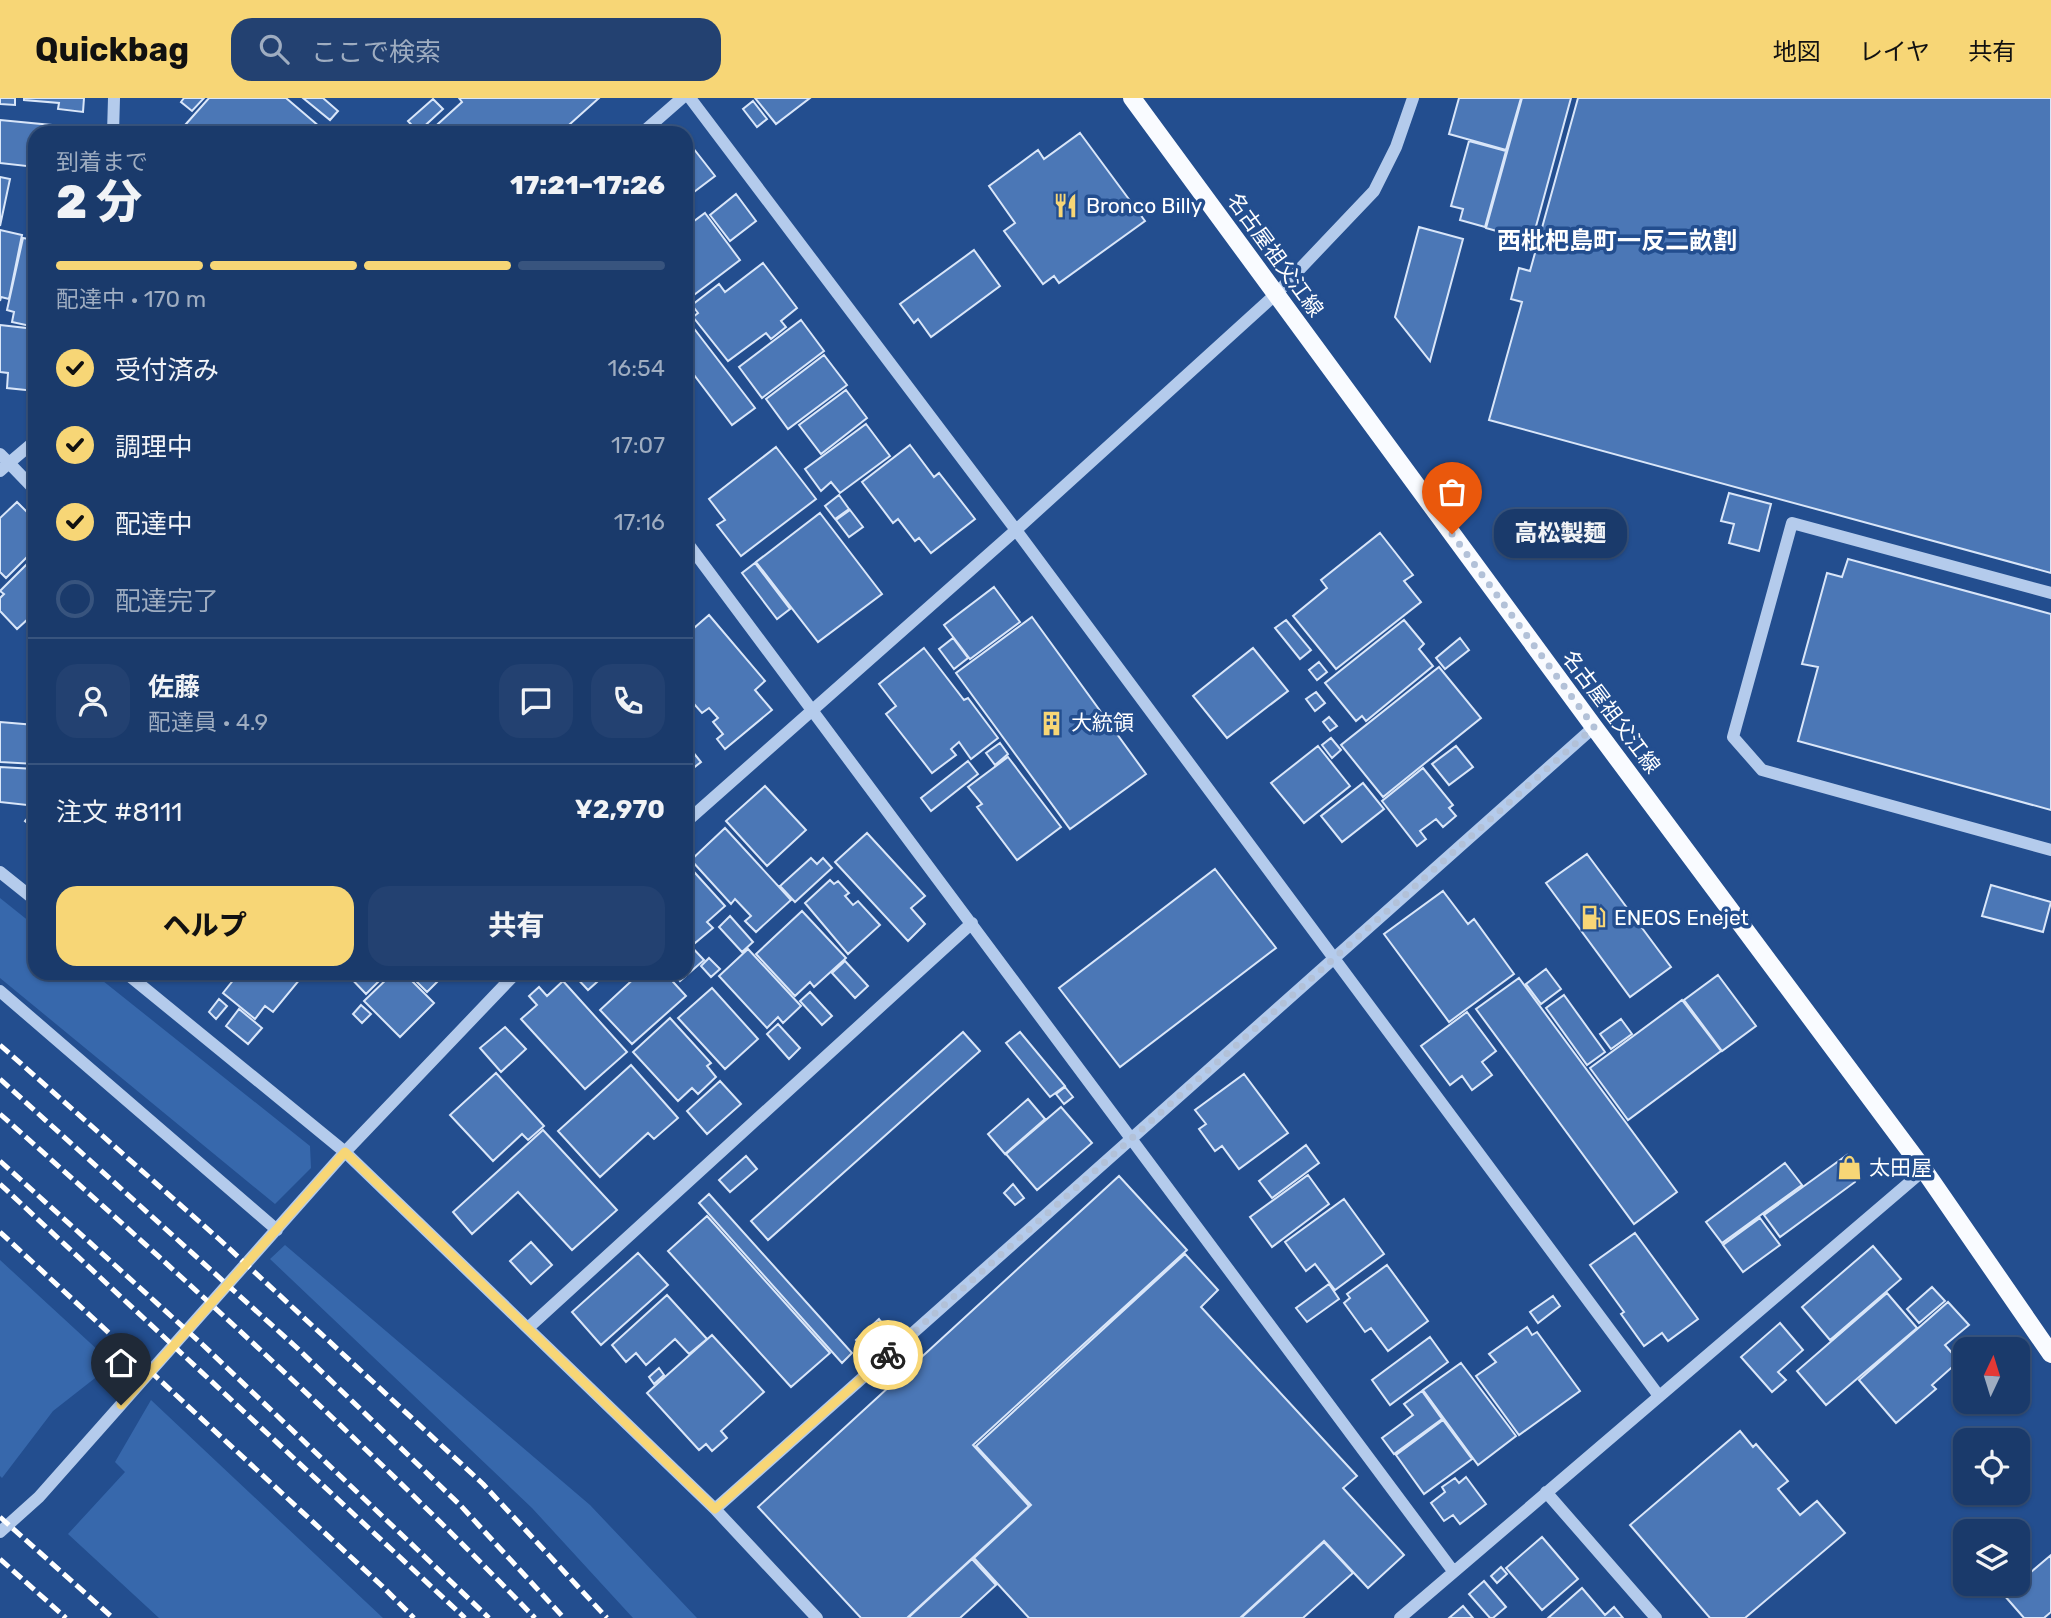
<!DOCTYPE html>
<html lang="ja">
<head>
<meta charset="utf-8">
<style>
  :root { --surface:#1a3a6b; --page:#234171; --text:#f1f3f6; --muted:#9fadc1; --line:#38547e; --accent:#f7d676 }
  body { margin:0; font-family:Rubik,"Noto Sans JP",sans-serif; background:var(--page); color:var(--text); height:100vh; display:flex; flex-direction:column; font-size:26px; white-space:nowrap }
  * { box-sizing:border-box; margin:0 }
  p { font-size:23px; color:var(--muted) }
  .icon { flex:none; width:38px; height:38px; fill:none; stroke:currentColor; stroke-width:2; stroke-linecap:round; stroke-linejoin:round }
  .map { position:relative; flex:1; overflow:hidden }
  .panel { position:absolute; left:28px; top:28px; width:665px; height:854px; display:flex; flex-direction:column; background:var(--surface); border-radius:21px; box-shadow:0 2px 5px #0004,0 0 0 2px var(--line) }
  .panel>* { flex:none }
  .needle { width:46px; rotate:4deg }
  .tools { position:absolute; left:1953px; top:1239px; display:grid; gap:14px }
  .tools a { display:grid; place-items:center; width:77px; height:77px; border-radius:14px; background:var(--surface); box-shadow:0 2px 5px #0004,0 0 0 2px var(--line); font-size:35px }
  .pin { position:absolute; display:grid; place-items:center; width:60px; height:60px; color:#fff; margin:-72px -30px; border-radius:50% 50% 50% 0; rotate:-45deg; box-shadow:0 0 7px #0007 }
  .pin .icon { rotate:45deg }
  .courier { position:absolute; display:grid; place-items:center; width:70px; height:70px; margin:-35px; border:5px solid #f7d676; border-radius:50%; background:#fff; color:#222; box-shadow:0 2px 9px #0007 }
  .bubble { position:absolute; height:49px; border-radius:21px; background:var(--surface); box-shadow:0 2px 5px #0004,0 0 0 2px var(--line); font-size:23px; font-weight:800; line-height:49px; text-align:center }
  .headline em { font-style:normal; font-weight:800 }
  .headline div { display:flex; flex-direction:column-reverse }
  .headline { display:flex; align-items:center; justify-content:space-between; height:119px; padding:0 28px }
  h1 { font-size:46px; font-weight:800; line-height:52px }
  .bar { display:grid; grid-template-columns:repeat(4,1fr); gap:10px 7px; align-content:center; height:84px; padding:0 28px }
  .bar i { height:9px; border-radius:5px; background:var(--line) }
  .bar .current { background:var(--accent) }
  .bar p { grid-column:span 4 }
  .line { display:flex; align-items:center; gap:18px; padding:0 28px; border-top:2px solid var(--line) }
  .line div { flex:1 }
  .round { display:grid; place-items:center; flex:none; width:74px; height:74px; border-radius:21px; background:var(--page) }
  ol { padding:0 28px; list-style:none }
  li { display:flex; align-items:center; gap:21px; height:77px }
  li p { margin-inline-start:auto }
  li .icon { padding:7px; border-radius:50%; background:var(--accent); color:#111; stroke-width:4 }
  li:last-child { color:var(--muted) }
  li i { width:38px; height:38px; border:4px solid var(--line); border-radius:50% }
  .cta { display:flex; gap:14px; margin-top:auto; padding:14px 28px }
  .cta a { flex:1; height:80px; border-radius:21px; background:var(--accent); color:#111; font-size:28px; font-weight:800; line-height:80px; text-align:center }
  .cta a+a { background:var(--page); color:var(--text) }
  header { display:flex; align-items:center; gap:42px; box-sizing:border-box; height:98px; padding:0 35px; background:var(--accent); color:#111 }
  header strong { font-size:33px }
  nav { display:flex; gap:38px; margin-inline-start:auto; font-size:24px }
  .search { width:490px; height:63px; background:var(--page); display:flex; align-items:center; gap:18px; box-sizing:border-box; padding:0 24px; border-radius:21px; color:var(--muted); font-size:26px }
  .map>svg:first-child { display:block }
  .green { fill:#3768ac }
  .building { fill:#4b77b6; stroke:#d9e6f9; stroke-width:2 }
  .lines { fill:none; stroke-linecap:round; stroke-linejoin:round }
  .minor { stroke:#b4cbec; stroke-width:12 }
  .major { stroke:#f9fbff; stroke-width:18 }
  .rail { stroke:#fff; stroke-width:5; stroke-dasharray:12 5; stroke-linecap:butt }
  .done { stroke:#b2c1d8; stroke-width:7; stroke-dasharray:0 12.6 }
  .route { stroke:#f7d676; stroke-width:9 }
  .labels { text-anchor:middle; stroke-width:7; stroke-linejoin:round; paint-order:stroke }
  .poi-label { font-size:21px; fill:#fff; stroke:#234e8f; text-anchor:start }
  .street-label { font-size:21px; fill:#fff; stroke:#234e8f }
  .quarter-label { font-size:24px; font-weight:bold; fill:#fff; stroke:#234e8f }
</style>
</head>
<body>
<header>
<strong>Quickbag</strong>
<div class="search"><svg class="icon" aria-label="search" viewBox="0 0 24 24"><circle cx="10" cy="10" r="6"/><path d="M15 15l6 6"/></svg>ここで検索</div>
<nav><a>地図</a><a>レイヤ</a><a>共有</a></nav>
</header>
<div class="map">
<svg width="2051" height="1520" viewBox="0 0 2051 1520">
  <rect width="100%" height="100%" fill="#234e8f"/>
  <path class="green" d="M0,800L35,828V875H93L310,1048L311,1070L275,1106L0,880Z
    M285,1147L590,1407L697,1520H633L532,1410L270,1161Z
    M0,1162L113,1266L53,1313L2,1380L0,1378Z
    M151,1302L383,1520H159L68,1436L125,1374L115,1364Z"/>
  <path class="building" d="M0,0H15V7L0,6Z
    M24,0H84L83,14L58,11L59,5L24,2Z
    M184,0H204L192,13L181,4Z
    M209,0H286L327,35H197L186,26Z
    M303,0H323L338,13L330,22Z
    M459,0H599L560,35H428L462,4Z
    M755,0H810L776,26Z
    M1459,0H1521L1506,52L1449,36Z
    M1522,0H1571L1532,143L1486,130Z
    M1578,0H2051V475L1489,322L1522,204L1511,201L1519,170L1530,173Z
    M433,1L443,11L418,34L408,23Z
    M753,3L767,21L757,29L743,11Z
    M0,22L72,29L71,35H35V69L0,65Z
    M1080,35L1145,123L1059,185L1054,178L1043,186L1004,133L1015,125L989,88L1038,52L1044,61Z
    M686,41L715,78L686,100Z
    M1469,43L1506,53L1485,129L1460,122L1463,111L1451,108Z
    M0,79L10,81L0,128Z
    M736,96L756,123L730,143L710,117Z
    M705,115L740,162L686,203V129Z
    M1419,129L1463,141L1430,263L1395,219Z
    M0,132L22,137L9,201L1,199L0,203Z
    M23,140L35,142V229L12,224L14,214L7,212Z
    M974,152L1000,188L931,239L918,221L914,225L900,206Z
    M763,165L797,210L781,223L786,229L771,241L766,235L728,263L693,219L698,215L692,207L719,186L725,194Z
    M801,222L824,253L762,300L739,269Z
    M689,224L755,310L732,327L688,269L686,271V226Z
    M0,227L35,231V293L7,290L8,275L0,274Z
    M824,257L847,287L788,331L766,301Z
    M846,292L867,320L821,356L799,327Z
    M866,326L890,358L840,395L831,384L821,393L805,371Z
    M910,347L934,379L939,375L975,421L931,455L919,440L915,443L898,421L893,425L862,384Z
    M776,349L816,401L741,458L717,427L725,422L709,401Z
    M1729,395L1771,406L1759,453L1729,445L1734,426L1721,423Z
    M839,397L849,411L835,421L825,408Z
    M17,404L35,422V451L6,480L0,474V420Z
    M850,412L863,429L849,439L836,422Z
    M820,415L882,496L818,544L756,464Z
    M1380,435L1413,477L1404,483L1421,504L1336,571L1293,518L1327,490L1321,482Z
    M35,458V528L28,521L17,531L0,513V500L4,496L0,493Z
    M1848,461L2051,516V712L1798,643L1818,569L1802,566L1827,475L1842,479Z
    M755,465L790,511L777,521L742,475Z
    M994,489L1020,524L970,561L944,527Z
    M709,517L765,583L755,592L772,612L725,651L717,641L723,636L713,624L718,620L709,610L702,615L686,597L690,594L686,590V537Z
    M1032,519L1146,676L1070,731L956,575Z
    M1286,522L1311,552L1300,561L1275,530Z
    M1404,522L1424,546L1419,551L1433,568L1366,623L1362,618L1356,623L1325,585Z
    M953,540L968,560L954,571L939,551Z
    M1460,540L1469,552L1445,571L1436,560Z
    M924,550L964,602L968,600L998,640L971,661L959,644L951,651L956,657L932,675L886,616L896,608L879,586Z
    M1253,550L1288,593L1227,640L1193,598Z
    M1319,564L1327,574L1317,582L1309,572Z
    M1439,569L1481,620L1383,699L1341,647Z
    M1316,594L1325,605L1315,613L1306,601Z
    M1329,619L1337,628L1330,633L1323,624Z
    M0,624L35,627V666L0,664Z
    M1331,640L1341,652L1332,660L1322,647Z
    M1000,645L1008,656L995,667L986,655Z
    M688,648L701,664L687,675L686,650Z
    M1318,648L1350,688L1304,725L1271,685Z
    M1456,648L1473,669L1449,687L1432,666Z
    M1008,659L1061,729L1017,762L977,709L982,706L968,689Z
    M968,663L978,676L931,713L921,700Z
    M0,669L35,671V696L27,707L0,704Z
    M1423,670L1453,707L1449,710L1456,718L1443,729L1436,721L1420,733L1426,741L1417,748L1382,703Z
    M1363,685L1384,711L1342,744L1321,718Z
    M765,688L806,732L767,768L726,723Z
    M35,711V731L25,723Z
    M725,730L791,802L756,834L745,823L751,818L735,801L731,806L691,762Z
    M867,735L925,798L911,810L925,826L908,843L835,764Z
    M1587,756L1671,869L1630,899L1546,785Z
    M811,760L817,766L823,760L832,770L795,804L780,788Z
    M686,765L725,808L707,824L713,830L695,845L686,835Z
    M1215,771L1276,850L1120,969L1059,890Z
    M830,782L834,786L838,783L849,795L845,798L853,807L858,803L880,827L848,856L805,805Z
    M1991,787L2051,804L2043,834L1982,818Z
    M1443,793L1468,826L1474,821L1514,876L1449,924L1384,836Z
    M802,813L846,860L814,889L810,884L795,898L756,856Z
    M730,818L753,844L742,854L719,829Z
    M686,843L704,862L680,883L673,875H686Z
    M748,851L801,908L783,925L778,919L767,930L719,878Z
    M709,860L720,871L711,879L701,868Z
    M845,863L868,888L855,900L832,875Z
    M1546,871L1561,891L1541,906L1526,886Z
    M239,875H305L273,914L265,908L255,921L223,895Z
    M346,875H387L366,896Z
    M393,875H404L434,905L400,939L364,903Z
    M408,875H446L427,894Z
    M572,875H607L588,892Z
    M640,875H665L686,898L632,946L600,912Z
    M1718,877L1756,928L1722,953L1684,902Z
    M1519,880L1677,1094L1634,1126L1476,911Z
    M563,883L627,954L585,991L521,921L537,907L529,898L539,889L547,898Z
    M712,890L758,941L725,971L678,920Z
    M810,894L832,918L822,927L800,903Z
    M1564,897L1605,954L1587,967L1546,910Z
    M219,901L227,908L216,921L209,914Z
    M1682,902L1721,953L1628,1022L1590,970Z
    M361,907L371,916L362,925L353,916Z
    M239,911L262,930L248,946L226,928Z
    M1467,914L1496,953L1482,964L1492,977L1472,992L1462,978L1450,987L1421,948Z
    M670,920L711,965L707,968L716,979L698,996L692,990L678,1003L633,954Z
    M1621,921L1632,936L1611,951L1600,936Z
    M778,926L800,950L789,961L767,936Z
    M505,929L526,951L501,974L480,950Z
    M963,934L980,953L768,1142L751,1123Z
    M1020,934L1065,988L1050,999L1006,945Z
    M631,967L678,1020L654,1041L648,1035L600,1079L558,1033Z
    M496,975L544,1028L528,1042L522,1036L493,1063L450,1017Z
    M1244,976L1288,1035L1239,1071L1222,1048L1215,1053L1199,1031L1206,1026L1195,1012Z
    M720,983L741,1006L707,1036L687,1013Z
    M1065,989L1073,999L1064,1006L1056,996Z
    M1028,1001L1045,1021L1005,1056L988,1036Z
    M1061,1009L1092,1045L1037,1092L1006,1056Z
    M543,1032L617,1112L572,1152L518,1094L472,1136L453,1114Z
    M1306,1047L1319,1065L1272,1100L1259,1083Z
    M1847,1057L1858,1073L1855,1084L1780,1139L1764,1117Z
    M746,1058L757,1071L730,1094L719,1082Z
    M1785,1065L1802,1087L1722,1145L1706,1124Z
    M1308,1077L1329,1106L1272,1149L1250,1119Z
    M1119,1078L1187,1152L973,1347L1029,1408L907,1520H861L758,1409Z
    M1013,1086L1024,1100L1015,1107L1004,1095Z
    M709,1096L852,1255L842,1265L699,1105Z
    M1344,1101L1384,1156L1335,1192L1315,1166L1306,1173L1285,1144Z
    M707,1118L830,1255L791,1289L668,1153Z
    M1760,1120L1780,1147L1743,1174L1723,1147Z
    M1635,1135L1698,1221L1668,1243L1662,1235L1644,1248L1621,1216L1624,1214L1590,1167Z
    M531,1144L552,1167L531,1186L510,1163Z
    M1873,1148L1901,1181L1830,1242L1802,1209Z
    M638,1155L668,1187L601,1247L572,1214Z
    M1185,1156L1218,1192L1201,1209L1357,1378L1343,1390L1404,1457L1368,1490L1324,1443L1240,1520H1029L974,1460L1031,1407L976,1348Z
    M1387,1167L1428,1223L1388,1253L1371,1230L1365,1234L1344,1205L1350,1200L1347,1196Z
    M1329,1186L1339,1201L1307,1224L1296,1210Z
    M1932,1189L1945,1203L1919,1225L1907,1211Z
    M1887,1195L1917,1230L1826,1307L1797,1273Z
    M667,1197L707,1241L689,1256L675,1241L646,1267L636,1255L626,1264L612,1247Z
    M1553,1198L1560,1208L1538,1225L1530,1214Z
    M1948,1204L1969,1227L1945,1247L1959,1263L1932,1287L1936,1291L1896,1325L1859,1282Z
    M879,1221L887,1231L865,1251L856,1242Z
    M1780,1225L1803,1252L1778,1274L1786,1282L1772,1294L1741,1259Z
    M1527,1229L1532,1237L1537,1234L1580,1293L1519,1337L1476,1278L1496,1264L1489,1256Z
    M712,1237L764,1294L721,1333L727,1340L712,1353L706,1346L699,1352L647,1295Z
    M1430,1239L1448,1264L1390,1307L1372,1282Z
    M1461,1265L1516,1338L1478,1367L1423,1292Z
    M659,1270L664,1277L654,1286L649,1279Z
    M1422,1293L1442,1321L1394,1356L1382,1340L1413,1317L1404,1306Z
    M1443,1322L1472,1361L1424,1396L1396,1357Z
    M1740,1333L1753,1349L1756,1346L1788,1383L1778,1391L1800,1417L1817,1403L1845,1435L1745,1520H1710L1630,1427Z
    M1466,1379L1486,1406L1460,1426L1453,1417L1444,1423L1431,1405L1445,1394L1442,1389L1455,1380L1459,1385Z
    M1542,1439L1578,1481L1542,1512L1506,1470Z
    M1324,1444L1353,1475L1303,1520H1241Z
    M2051,1457V1514L2044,1520H2024L2004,1497Z
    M972,1461L996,1487L960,1520H908Z
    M1501,1469L1507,1476L1497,1485L1491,1478Z
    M1484,1483L1506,1509L1493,1520H1490L1469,1496Z
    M1582,1490L1605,1517L1614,1509L1623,1520H1548Z
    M1463,1508L1473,1520H1449Z"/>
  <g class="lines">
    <path class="minor" d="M690,0L1016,432L1659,1298
      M113,35L114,0
      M642,35L682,0
      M35,343L9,365L35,392
      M0,356L9,365L0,373
      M686,443L1453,1473
      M2051,495L1792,425L1733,639L1762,672L2051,752
      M686,724L1016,432L1276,196L1374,93L1396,49L1413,0
      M0,774L35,802
      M126,875L345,1054L715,1411L817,1520
      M0,893L277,1132
      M528,1230L972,825
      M1546,1394L1656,1520
      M715,1411L1594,629
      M0,1434L39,1399L345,1054L516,875
      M1400,1520L1924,1072"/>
    <path class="major" d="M1132,0L1594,629L1924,1072L2051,1256"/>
    <path class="rail" d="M0,947L220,1142L483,1386L607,1520
      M0,981L296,1249L461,1408L564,1520
      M0,1016C183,1179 365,1344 535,1520
      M0,1063L203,1247L489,1520
      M0,1086L465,1520
      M0,1134L381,1487L414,1520
      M0,1419L113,1520
      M0,1461L66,1520"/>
  </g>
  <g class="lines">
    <path class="done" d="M888,1257L1594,629L1452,436"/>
    <path class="route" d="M121,1307L345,1054L715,1411L888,1257"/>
  </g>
  <defs>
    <symbol id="restaurant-bare" viewBox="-9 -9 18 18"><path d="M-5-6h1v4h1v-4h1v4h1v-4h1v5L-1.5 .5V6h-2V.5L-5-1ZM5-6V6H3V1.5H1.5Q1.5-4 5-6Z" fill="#f7d676" stroke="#234e8f" stroke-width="2.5" paint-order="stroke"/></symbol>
    <symbol id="building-bare" viewBox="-9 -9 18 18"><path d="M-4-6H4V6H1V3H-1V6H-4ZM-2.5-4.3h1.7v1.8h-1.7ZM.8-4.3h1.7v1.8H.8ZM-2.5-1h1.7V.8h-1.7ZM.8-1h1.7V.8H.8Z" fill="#f7d676" stroke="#234e8f" stroke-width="2.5" paint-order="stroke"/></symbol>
    <symbol id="fuel-bare" viewBox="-9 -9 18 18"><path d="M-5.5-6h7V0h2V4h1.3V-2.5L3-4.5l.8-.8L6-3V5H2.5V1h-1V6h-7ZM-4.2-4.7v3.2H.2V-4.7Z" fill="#f7d676" stroke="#234e8f" stroke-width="2.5" paint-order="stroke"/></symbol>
    <symbol id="shop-bare" viewBox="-9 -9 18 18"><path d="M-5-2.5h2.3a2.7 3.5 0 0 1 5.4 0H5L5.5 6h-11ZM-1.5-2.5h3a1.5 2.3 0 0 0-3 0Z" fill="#f7d676" stroke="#234e8f" stroke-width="2.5" paint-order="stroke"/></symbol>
  </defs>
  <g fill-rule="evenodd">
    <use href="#restaurant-bare" x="1048" y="90" width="35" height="35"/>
    <use href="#building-bare" x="1034" y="608" width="35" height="35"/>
    <use href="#fuel-bare" x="1576" y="802" width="35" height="35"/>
    <use href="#shop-bare" x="1832" y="1052" width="35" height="35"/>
  </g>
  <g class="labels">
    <g class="poi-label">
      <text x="1086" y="115">Bronco Billy</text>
      <text x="1071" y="632">大統領</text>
      <text x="1614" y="827">ENEOS Enejet</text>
      <text x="1869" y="1077">太田屋</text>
    </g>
    <g class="street-label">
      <text transform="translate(1275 157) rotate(54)" y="7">名古屋祖父江線</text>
      <text transform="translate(1611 614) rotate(53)" y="7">名古屋祖父江線</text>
    </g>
    <g class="quarter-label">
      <text x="1617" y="151">西枇杷島町一反二畝割</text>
    </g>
  </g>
</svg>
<div class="tools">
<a><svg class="needle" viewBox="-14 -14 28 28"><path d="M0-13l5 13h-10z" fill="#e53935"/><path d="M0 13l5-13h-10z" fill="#9fadc1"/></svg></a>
<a><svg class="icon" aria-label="locate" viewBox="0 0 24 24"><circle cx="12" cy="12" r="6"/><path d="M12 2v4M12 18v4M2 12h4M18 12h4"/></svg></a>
<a><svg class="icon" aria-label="layers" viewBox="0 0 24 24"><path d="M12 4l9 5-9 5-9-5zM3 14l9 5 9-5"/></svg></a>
</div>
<div class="pin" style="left:1452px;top:436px;background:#ea580c"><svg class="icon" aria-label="bag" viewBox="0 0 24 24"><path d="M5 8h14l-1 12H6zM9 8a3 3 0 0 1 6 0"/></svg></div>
<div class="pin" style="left:121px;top:1307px;background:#1f2937"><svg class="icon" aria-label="home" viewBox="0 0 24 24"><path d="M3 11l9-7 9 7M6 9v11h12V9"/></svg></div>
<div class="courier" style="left:888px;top:1257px"><svg class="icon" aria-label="bike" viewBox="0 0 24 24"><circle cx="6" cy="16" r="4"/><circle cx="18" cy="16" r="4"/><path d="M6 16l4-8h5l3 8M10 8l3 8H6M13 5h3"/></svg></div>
<div class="bubble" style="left:1494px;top:411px;width:133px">高松製麺</div>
<section class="panel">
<div class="headline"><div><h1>2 分</h1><p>到着まで</p></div><em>17:21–17:26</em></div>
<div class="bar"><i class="current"></i><i class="current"></i><i class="current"></i><i></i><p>配達中 · 170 m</p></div>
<ol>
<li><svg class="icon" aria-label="check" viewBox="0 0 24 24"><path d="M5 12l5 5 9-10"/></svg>受付済み<p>16:54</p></li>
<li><svg class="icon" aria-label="check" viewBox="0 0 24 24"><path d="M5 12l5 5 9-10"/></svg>調理中<p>17:07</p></li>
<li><svg class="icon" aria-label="check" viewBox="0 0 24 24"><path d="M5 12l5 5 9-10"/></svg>配達中<p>17:16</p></li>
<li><i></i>配達完了</li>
</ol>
<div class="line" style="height:126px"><a class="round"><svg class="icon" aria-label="person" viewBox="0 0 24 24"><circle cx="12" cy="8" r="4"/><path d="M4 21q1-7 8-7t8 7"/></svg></a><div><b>佐藤</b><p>配達員 · 4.9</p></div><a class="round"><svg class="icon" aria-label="chat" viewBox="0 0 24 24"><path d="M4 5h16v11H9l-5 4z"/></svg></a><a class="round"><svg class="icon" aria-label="phone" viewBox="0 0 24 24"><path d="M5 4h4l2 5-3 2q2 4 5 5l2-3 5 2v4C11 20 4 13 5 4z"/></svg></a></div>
<div class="line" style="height:91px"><div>注文 #8111</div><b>¥2,970</b></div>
<div class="cta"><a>ヘルプ</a><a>共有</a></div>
</section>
</div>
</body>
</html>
